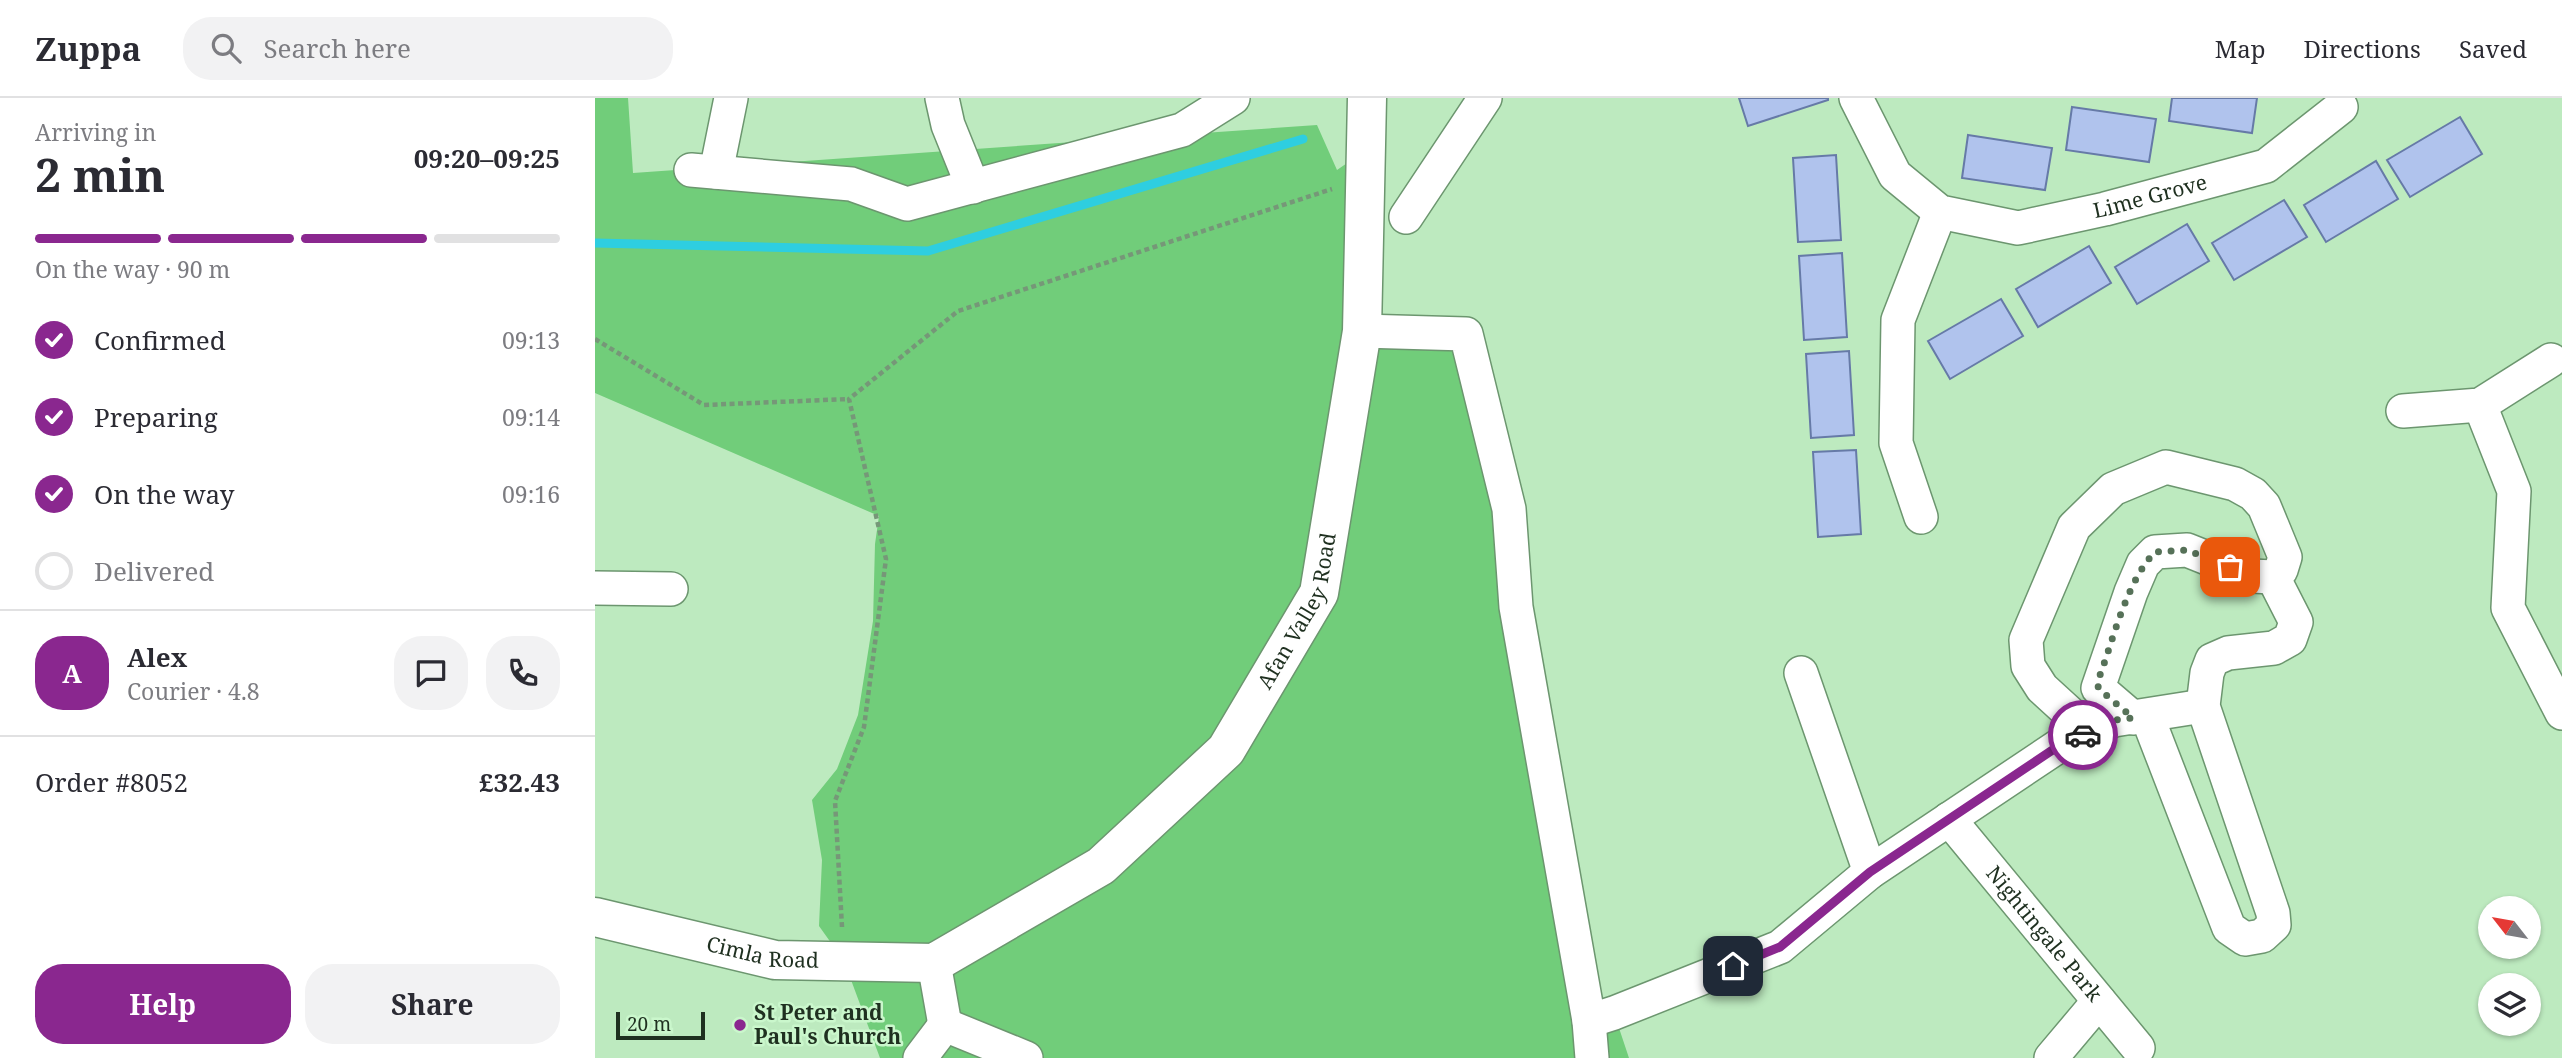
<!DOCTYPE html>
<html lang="en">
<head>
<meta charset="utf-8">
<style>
  :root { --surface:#fff; --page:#f2f2f3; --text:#2b2b33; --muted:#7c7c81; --line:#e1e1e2; --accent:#8a278f }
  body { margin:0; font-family:"Noto Serif",serif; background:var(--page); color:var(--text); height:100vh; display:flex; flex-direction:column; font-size:26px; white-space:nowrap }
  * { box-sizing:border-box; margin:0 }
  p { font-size:23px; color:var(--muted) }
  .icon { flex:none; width:38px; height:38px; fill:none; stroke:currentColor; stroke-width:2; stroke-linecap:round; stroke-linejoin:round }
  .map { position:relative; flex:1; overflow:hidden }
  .drawer { display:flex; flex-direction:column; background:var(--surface); width:595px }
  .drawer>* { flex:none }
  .needle { width:46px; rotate:301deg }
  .buttons { position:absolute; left:1883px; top:798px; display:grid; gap:14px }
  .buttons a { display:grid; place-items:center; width:63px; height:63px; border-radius:50%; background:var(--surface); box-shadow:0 2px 5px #0004; font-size:35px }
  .scale { position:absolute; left:21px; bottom:18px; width:89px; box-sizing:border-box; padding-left:7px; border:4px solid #1f3020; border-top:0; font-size:19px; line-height:24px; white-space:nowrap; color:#1f3020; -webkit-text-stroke:5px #caf7cc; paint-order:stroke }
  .pin { position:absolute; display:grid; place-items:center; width:60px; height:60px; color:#fff; margin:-30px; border-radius:14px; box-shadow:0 4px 10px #0006 }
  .courier { position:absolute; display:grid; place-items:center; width:70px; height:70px; margin:-35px; border:5px solid #8a278f; border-radius:50%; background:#fff; color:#222; box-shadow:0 2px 9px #0007 }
  .headline em { font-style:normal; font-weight:700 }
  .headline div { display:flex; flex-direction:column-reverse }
  .headline { display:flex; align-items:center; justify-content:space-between; height:119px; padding:0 35px }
  h1 { font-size:46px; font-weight:700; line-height:52px }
  .bar { display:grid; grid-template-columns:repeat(4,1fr); gap:10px 7px; align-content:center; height:84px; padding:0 35px }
  .bar i { height:9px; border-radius:5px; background:var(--line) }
  .bar .active { background:var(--accent) }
  .bar p { grid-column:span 4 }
  .line { display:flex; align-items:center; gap:18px; padding:0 35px; border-top:2px solid var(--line) }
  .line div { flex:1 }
  .round { display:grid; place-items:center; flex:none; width:74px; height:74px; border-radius:28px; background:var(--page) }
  ol { padding:0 35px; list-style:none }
  li { display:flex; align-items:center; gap:21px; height:77px }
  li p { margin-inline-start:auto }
  li .icon { padding:7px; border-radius:50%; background:var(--accent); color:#fff; stroke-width:4 }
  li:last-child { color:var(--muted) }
  li i { width:38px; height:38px; border:4px solid var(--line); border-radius:50% }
  .cta { display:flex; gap:14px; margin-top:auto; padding:14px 35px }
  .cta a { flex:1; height:80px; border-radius:28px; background:var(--accent); color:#fff; font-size:28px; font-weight:700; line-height:80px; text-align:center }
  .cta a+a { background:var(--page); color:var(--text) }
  header { display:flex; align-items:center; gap:42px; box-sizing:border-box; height:98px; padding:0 35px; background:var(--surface); border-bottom:2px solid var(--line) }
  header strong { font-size:33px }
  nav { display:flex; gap:38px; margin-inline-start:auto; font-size:24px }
  .search { width:490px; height:63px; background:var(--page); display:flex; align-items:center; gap:18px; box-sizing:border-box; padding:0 24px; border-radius:28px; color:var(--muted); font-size:26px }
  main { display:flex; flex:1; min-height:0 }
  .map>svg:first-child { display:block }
  .green { fill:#71cd7a }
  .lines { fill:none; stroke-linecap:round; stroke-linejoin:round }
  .stream { stroke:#2ecee0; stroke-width:9 }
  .building { fill:#b0c3ed; stroke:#667aa7; stroke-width:2 }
  .minor-casing { stroke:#6c966f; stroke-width:36 }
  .major-casing { stroke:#6c966f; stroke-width:41 }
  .path { stroke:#769778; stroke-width:4.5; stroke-dasharray:5 3.5; stroke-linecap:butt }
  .minor { stroke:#fff; stroke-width:33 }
  .major { stroke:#fff; stroke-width:38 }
  .done { stroke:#567158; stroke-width:7; stroke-dasharray:0 12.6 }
  .route { stroke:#8a278f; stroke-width:9 }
  .poi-dot { fill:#8a278f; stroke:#caf7cc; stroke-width:2.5 }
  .labels { text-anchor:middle; stroke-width:5; stroke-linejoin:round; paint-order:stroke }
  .street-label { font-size:21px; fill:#1f3020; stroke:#caf7cc }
  .poi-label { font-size:21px; font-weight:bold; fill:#1f3020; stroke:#caf7cc; text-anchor:start }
</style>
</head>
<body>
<header>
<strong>Zuppa</strong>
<div class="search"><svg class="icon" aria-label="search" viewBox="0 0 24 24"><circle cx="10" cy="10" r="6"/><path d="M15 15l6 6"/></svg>Search here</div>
<nav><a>Map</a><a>Directions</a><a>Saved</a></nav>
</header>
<main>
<section class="drawer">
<div class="headline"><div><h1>2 min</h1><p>Arriving in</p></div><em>09:20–09:25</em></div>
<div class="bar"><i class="active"></i><i class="active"></i><i class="active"></i><i></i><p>On the way · 90 m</p></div>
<ol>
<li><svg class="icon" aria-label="check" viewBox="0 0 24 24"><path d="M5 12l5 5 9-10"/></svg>Confirmed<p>09:13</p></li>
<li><svg class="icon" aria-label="check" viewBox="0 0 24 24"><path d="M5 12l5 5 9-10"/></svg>Preparing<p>09:14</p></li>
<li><svg class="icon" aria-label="check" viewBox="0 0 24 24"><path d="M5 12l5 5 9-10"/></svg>On the way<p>09:16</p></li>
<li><i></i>Delivered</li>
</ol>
<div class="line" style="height:126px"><b class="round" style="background:var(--accent);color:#fff">A</b><div><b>Alex</b><p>Courier · 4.8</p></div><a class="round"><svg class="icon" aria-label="chat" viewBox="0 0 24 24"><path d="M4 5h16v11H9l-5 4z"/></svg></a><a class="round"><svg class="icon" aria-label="phone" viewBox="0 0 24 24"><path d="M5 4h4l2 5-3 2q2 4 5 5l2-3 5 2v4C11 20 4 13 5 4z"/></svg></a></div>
<div class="line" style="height:91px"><div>Order #8052</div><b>£32.43</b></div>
<div class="cta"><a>Help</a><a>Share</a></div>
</section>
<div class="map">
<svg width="1967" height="960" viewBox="0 0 1967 960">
  <rect width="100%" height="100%" fill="#bdeabf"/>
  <path class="green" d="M0,0H33L38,75L722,27L742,72L771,52L767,233L871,236L994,922L1019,915L1034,960H285L249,863L224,828L227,762L217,702L242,671L263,617L278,523L280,446L284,418L0,295Z"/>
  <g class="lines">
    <path class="stream" d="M0,145L333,153L708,41"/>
  </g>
  <path class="building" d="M1144,0H1233V2L1153,28Z
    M1577,0H1662L1657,35L1574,23Z
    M1477,9L1561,21L1554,64L1471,52Z
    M1865,19L1887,56L1815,99L1792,62Z
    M1373,37L1457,50L1450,92L1367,80Z
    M1241,57L1246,142L1203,144L1198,60Z
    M1781,63L1803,101L1731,144L1709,107Z
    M1689,102L1712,139L1639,182L1617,145Z
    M1592,126L1614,163L1542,206L1520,169Z
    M1494,148L1516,185L1443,229L1421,191Z
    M1247,155L1252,239L1209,242L1204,158Z
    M1406,201L1428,238L1355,281L1333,243Z
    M1254,253L1259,337L1216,340L1211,256Z
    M1261,352L1266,436L1223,439L1218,354Z"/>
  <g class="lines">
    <defs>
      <g id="minor">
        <path d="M347,0L353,27L378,89"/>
        <path id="s1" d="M1261,0L1300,77L1345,114L1423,130L1510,111L1671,68L1746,9"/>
        <path d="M96,72L256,86L312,106L587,32L638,0"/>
        <path d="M121,74L136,0"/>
        <path d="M811,119L890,0"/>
        <path d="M767,233L871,236L914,411L921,509L994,923L997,960"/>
        <path d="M1885,307L1919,393L1913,510L1967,615"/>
        <path d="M1808,313L1885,307L1956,262"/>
        <path d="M1326,419L1301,345L1303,222L1345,114"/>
        <path d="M0,490L76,491"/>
        <path d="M1206,575L1275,774"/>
        <path d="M1552,618L1634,830L1650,841L1667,838L1679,827L1678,815L1608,608L1612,575L1617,562L1633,555L1679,550L1695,541L1701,524L1678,479"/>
        <path d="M1494,633L1447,590L1433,568L1431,542L1479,429L1518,391L1571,369L1640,386L1658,396L1669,408L1690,459L1686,472L1678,479L1657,478L1592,452L1560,454L1548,466L1536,494L1503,590L1538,620"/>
        <path id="s2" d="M1354,721L1543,950"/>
        <path d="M339,865L350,927"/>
        <path d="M994,923L1019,915L1185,849L1275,774L1465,647L1519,622L1608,608"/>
        <path d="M350,927L431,960"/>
        <path d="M325,960L350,927"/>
        <path d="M1456,960L1504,903"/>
      </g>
      <g id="major">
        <path id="s3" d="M0,819L180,862L339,865L506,768L631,652L724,495L767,233L772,0"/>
      </g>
    </defs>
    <use href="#minor" class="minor-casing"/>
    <use href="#major" class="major-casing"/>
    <path class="path" d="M0,241L109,307L254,301
      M247,829L240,703L269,629L291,461L254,301L363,213L737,91"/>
    <use href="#minor" class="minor"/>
    <use href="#major" class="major"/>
  </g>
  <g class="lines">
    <path class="done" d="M1488,637L1519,622L1538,620L1503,590L1505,577C1519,539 1532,483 1560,454L1592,452L1635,469"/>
    <path class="route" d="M1138,868L1185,849L1275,774L1465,647L1488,637"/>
  </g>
  <circle class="poi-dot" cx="145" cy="927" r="7"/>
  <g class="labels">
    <g class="street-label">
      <text dy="7" stroke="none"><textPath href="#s1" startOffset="360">Lime Grove</textPath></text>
      <text dy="7" stroke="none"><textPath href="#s3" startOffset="866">Afan Valley Road</textPath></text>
      <text dy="7" stroke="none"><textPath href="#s2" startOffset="149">Nightingale Park</textPath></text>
      <text dy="7" stroke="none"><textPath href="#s3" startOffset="172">Cimla Road</textPath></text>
    </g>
    <g class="poi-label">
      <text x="159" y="922">St Peter and<tspan x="159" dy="24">Paul's Church</tspan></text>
    </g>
  </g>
</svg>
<div class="buttons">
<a><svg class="needle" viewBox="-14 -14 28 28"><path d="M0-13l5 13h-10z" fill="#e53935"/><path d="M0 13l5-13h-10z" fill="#7c7c81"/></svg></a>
<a><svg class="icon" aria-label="layers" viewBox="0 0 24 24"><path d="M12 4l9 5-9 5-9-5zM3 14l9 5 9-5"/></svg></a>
</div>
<div class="scale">20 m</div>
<div class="pin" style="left:1635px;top:469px;background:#ea580c"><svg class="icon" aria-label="bag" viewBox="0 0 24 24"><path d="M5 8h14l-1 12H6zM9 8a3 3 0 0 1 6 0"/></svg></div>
<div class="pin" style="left:1138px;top:868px;background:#1f2937"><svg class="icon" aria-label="home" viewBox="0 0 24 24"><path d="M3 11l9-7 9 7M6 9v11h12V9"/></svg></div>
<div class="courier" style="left:1488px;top:637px"><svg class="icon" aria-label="car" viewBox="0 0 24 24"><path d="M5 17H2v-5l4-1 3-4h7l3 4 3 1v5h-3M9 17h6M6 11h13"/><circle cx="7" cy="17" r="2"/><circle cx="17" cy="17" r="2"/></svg></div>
</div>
</main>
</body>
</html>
